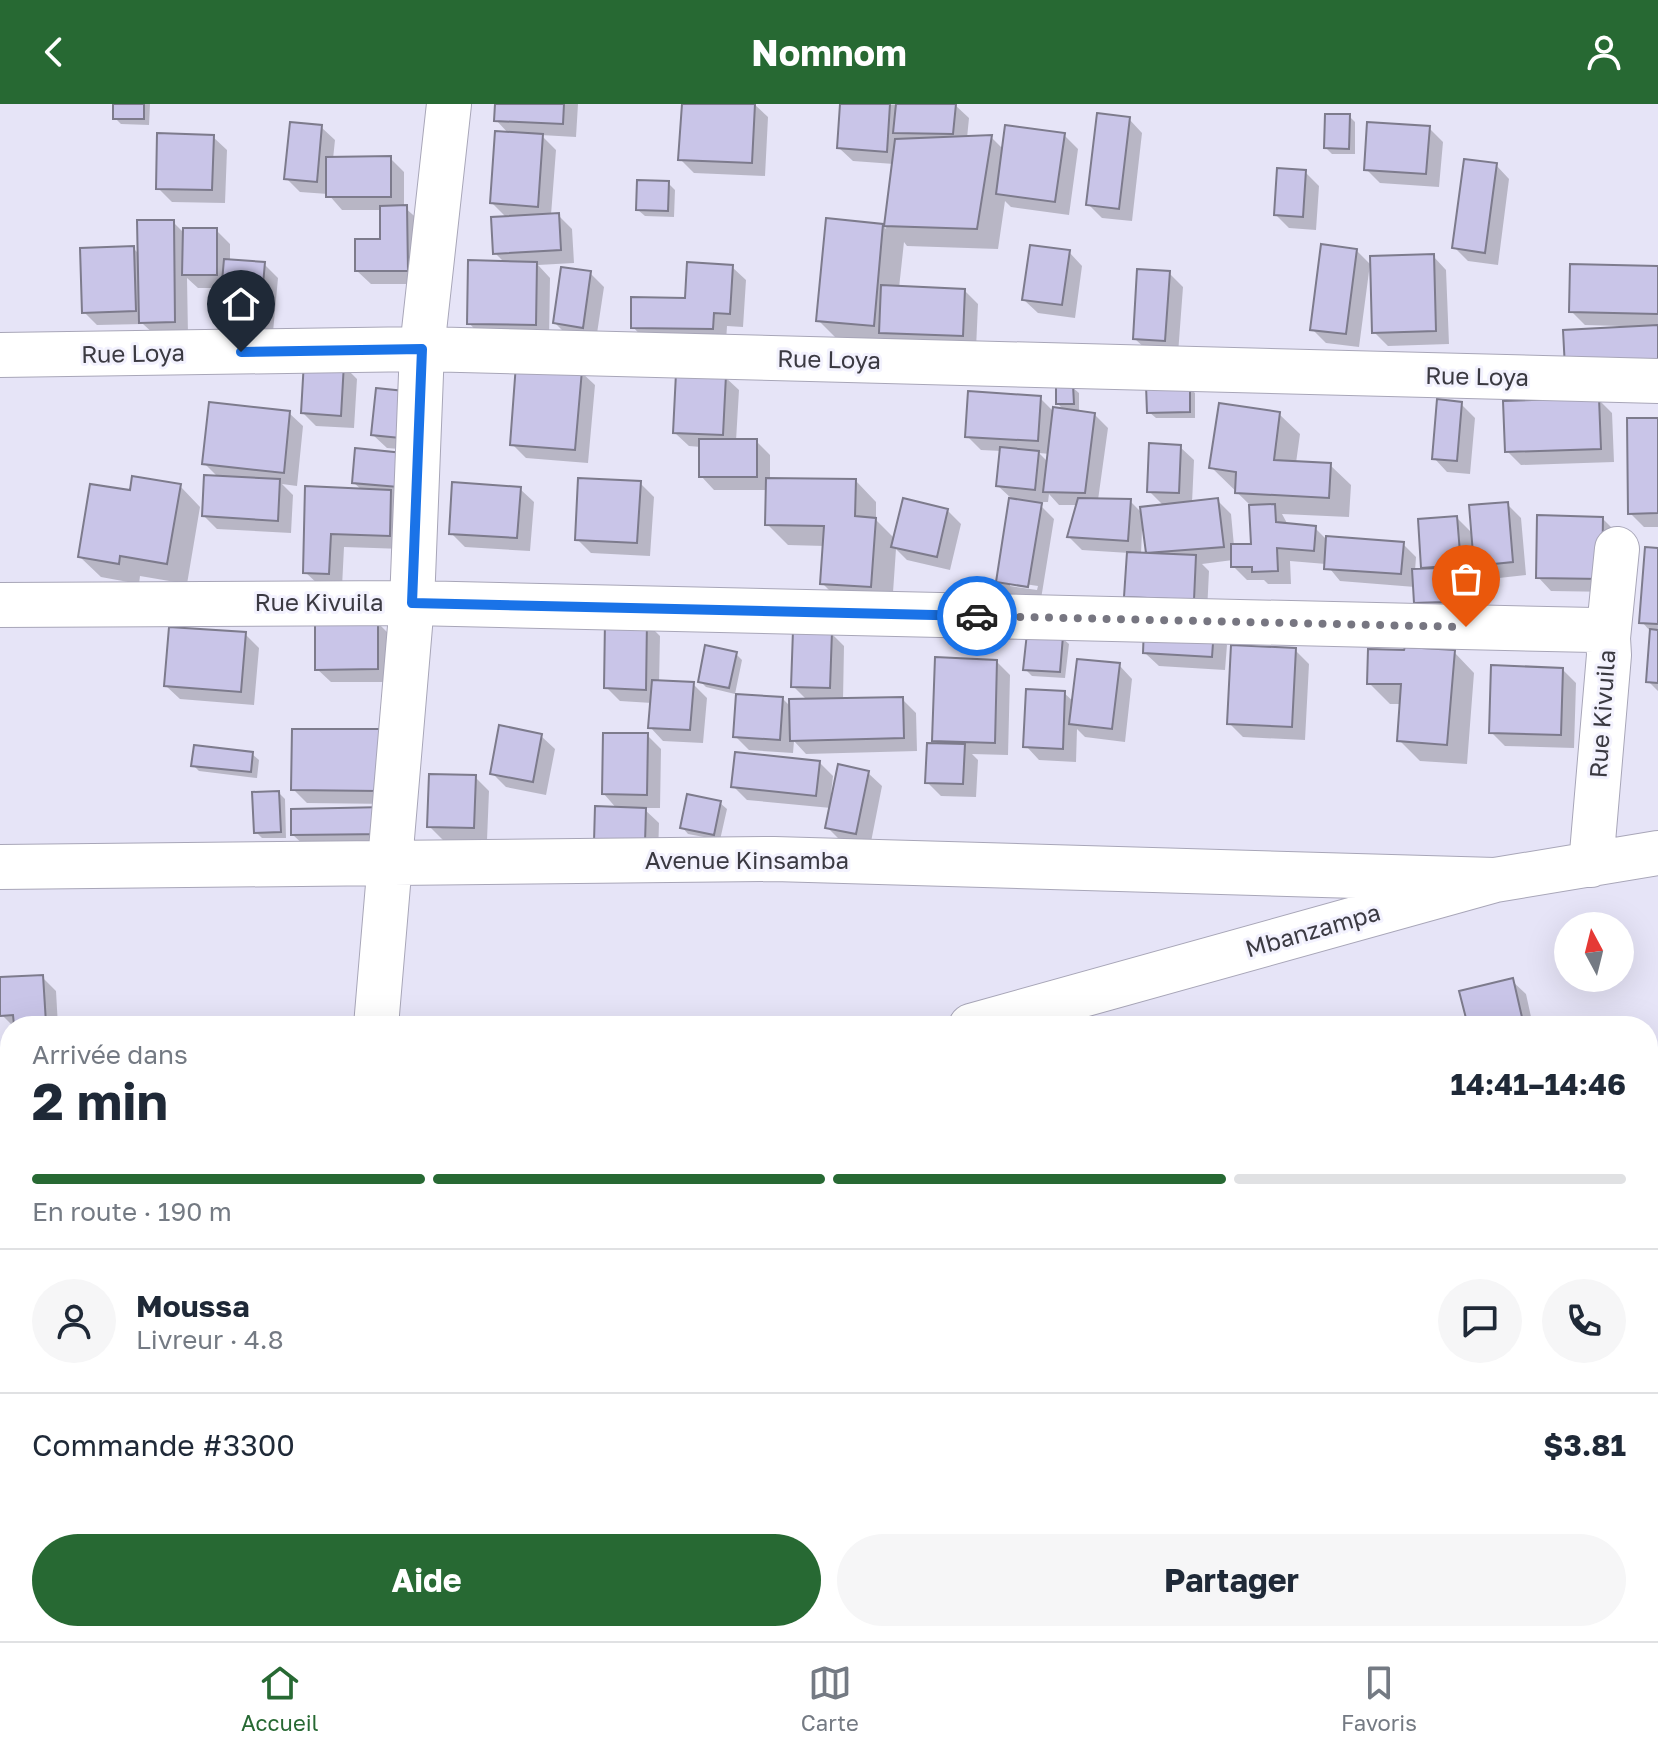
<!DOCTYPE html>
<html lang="fr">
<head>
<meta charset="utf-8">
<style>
  :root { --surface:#fff; --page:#f6f6f7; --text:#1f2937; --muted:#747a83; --line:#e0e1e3; --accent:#276933 }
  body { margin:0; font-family:"Golos Text",sans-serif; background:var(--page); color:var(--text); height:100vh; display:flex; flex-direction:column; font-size:30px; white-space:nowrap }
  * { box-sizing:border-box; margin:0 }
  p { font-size:26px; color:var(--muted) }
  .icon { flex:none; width:44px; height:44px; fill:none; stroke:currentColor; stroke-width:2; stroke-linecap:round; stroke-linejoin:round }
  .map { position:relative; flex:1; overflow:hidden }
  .drawer { position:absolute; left:0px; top:912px; width:1658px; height:626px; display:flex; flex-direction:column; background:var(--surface); border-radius:32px 32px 0 0; box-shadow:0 8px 32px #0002 }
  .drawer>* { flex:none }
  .needle { width:52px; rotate:353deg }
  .controls { position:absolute; left:1554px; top:808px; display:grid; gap:16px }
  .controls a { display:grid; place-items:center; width:80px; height:80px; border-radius:50%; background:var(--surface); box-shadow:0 8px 32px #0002; font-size:40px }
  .pin { position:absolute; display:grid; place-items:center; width:68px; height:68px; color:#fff; margin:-82px -34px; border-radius:50% 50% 50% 0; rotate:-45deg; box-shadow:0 0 8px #0007 }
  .pin .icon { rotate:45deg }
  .courier { position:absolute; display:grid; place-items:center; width:80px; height:80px; margin:-40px; border:6px solid #1a73e8; border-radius:50%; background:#fff; color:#222; box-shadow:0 2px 10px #0007 }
  .headline em { font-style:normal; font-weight:700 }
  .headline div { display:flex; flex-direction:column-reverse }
  .headline { display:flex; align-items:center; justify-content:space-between; height:136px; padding:0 32px }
  h1 { font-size:52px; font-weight:700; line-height:60px }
  .bar { display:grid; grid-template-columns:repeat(4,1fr); gap:12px 8px; align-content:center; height:96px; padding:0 32px }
  .bar i { height:10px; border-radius:6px; background:var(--line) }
  .bar .active { background:var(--accent) }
  .bar p { grid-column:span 4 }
  .line { display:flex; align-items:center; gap:20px; padding:0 32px; border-top:2px solid var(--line) }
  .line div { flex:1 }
  .round { display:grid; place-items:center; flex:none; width:84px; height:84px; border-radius:42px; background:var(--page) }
  .primary-button { display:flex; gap:16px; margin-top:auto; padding:16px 32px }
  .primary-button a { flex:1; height:92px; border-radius:48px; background:var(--accent); color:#fff; font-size:32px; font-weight:700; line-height:92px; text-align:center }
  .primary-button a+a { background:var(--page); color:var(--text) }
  header { display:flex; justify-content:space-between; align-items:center; height:104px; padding:0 32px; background:var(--accent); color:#fff; font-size:36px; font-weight:700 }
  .menu { display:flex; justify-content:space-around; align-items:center; height:112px; border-top:2px solid var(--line); background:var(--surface); font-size:22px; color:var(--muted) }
  .menu a { display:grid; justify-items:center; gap:4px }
  .menu .active { color:var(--accent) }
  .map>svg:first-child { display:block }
  .shadow { fill:#0003; fill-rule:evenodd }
  .building { fill:#c9c5e8; stroke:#7d7b8c; stroke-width:2 }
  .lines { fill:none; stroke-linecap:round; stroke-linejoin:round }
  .minor-casing { stroke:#a8a6b8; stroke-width:46 }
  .minor { stroke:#fff; stroke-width:44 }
  .done { stroke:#777681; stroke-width:8; stroke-dasharray:0 14.4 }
  .route { stroke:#1a73e8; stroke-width:10 }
  .labels { text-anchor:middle; stroke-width:6; stroke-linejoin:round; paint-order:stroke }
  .street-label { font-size:24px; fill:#3b3a42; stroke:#f3f2fe }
</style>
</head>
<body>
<header><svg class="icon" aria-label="back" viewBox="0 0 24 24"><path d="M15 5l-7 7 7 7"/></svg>Nomnom<svg class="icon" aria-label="person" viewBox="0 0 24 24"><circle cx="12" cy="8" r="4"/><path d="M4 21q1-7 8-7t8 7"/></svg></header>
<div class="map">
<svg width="1658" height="1537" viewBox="0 0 1658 1537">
  <rect width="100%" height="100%" fill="#e6e4f7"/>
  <path class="shadow" d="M115,0H150L149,21L121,20L115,14Z
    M497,0H578L576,33L541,31L556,46L551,111H558L572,125L574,159L538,161L550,174L549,234L482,233L469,219L505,159L495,149L507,114L492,99L509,30L496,16Z
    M684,0H754L768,13L765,72L694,69L680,55Z
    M842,0L955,1L969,14L967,34L991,33L1004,46L1064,31L1078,45L1069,111L1011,103L1005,97L998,145L907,142L904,138L899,184L964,186L978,200L976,245L839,237L819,217L882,121L886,125L894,60L853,57L839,44Z
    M1349,12L1355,18V50H1332L1326,44Z
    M1129,15L1142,29L1132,117L1102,114L1088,100Z
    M321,23L335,36L333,55L390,54L404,68V103L420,117L421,180H371L357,167L382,137V106H342L328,90L300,88L286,74Z
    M1429,24L1443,38L1439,83L1380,79L1366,65Z
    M213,33L227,46L225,99L172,98L158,84Z
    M1496,61L1509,75L1498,161L1468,157L1454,143Z
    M1305,68L1319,82L1316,126L1289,124L1276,111Z
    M668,79L675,86L674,113L645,112L638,106Z
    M173,118L184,129L216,126L230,140V158L264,160L278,174L273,228L235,225L221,211L224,184H198L187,174L188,231H155L143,220L97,221L84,208L133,144L140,151Z
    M1356,146L1370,160L1359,243L1326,239L1312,225Z
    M1069,148L1082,162L1075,214L1038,209L1024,196Z
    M1433,152L1446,166L1449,240L1388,242L1374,228Z
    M732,163L746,176L743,223L727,222L726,238L646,237L633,223L687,196Z
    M1658,164V273L1620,222L1585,221L1571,207Z
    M590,169L604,183L596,236L568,232L555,219Z
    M1169,169L1183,183L1178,250L1149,248L1135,235Z
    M343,261L357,275L354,324L316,322L303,309Z
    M581,268L595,281L588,359L526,354L512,340Z
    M725,273L739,286L736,337H756L770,351V376L856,377L876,398V416L895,435L947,406L961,420L950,466L907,456L896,445L892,503L843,500L822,479L825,442L788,441L767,420L768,386H714L701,372V343L689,342L675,329Z
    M1072,283L1079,289V308L1094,310L1108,324L1098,396L1130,397L1143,410L1164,402L1149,387L1180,343L1194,356L1192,399L1217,396L1231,410L1234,442H1253L1251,402L1211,363L1279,310L1300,330L1296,359L1330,361L1351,381L1349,413L1282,410L1288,421L1315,424L1328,437L1403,440L1416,453L1415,467H1427L1423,463L1457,414L1474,431L1507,400L1521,414L1526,471L1490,475L1472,457L1473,474L1446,476L1447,503L1422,505L1416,498L1415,483L1340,477L1326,460L1290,457L1291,480H1268L1264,476H1247L1233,462V456L1202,460L1209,467L1207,508L1140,505L1126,492L1129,449L1082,446L1069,433L1078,401H1059L1049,390L1048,398H1037L1054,415L1041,495L1011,491L998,477L1011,394L998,382L1002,347L981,346L967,332L1040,294L1055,309L1065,307L1058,300ZM1039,349L1050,350L1049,359ZM1142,425H1145L1148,451H1141ZM1010,478L1038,482L1037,486L1010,482Z
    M1189,283L1195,289V314H1156L1149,308Z
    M378,286L423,347L387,344L373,331Z
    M1599,296L1612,309L1614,358L1521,361L1507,347Z
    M1461,300L1475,314L1470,370L1447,368L1434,354Z
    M289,309L303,322L297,382L282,380L293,391L291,429L217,425L204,412L219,374L204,359Z
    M1658,316V423H1644L1630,409Z
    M412,351L403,445L344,443L342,483L319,481L305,468L307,384L362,386L354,379Z
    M640,379L654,393L650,452L591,449L577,435Z
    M180,382L200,403L187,480L140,472L139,480L101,473L80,453L132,388Z
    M520,385L534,398L530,447L465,443L451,429Z
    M1603,415L1616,428L1615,488L1551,487L1538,473Z
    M1658,446V587L1648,577L1651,528L1642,518Z
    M377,518L391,532V578H331L317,565Z
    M646,518L660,532L659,579L693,580L707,594L703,639L663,637L650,623L652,599L620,597L606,583Z
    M1213,527L1227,541L1225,566L1159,562L1145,549Z
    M831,529L844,542L843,596L902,595L916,609L917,647L806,650L794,637L793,649L749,646L735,632L782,594L792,604L808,597L793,582Z
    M245,530L259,544L254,601L180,595L166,582Z
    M1062,534L1069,540L1065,574L1032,572L1025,565Z
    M1295,546L1309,560L1305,636L1243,633L1229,619Z
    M1406,548H1454L1474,569L1467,660L1420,657L1399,636L1402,600H1390L1369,579Z
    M736,550L742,556L735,590L706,583L700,577Z
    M997,558L1010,571L1008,651L972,650L978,656L976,693L941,692L927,678L940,642L934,636Z
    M1119,561L1132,575L1125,638L1085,633L1077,625L1076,658L1039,656L1026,642L1064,589L1074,598Z
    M1562,565L1576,579L1574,644L1505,642L1491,628Z
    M294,627L392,700L307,699L293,685Z
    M647,631L661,645L660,704H643L659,719L658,752L604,690Z
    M541,632L555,645L546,691L506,683L492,669Z
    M252,650L259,656L257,674L199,667L193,661Z
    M819,658L833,672L831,690L868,669L882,682L870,743L841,737L827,723L831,704L747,696L733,682Z
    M475,673L489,687L487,736H443L429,722Z
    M279,689L285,695L286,734H262L256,728Z
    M720,699L727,705L720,736L688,730L682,723Z
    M385,705L399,743L307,744L293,731Z
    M42,873L56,887L58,922H13L2,911Z
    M1512,877L1526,890L1533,922H1470Z
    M1648,1225L1656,1242L1648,1246Z
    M1658,1402V1465L1653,1468L1648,1463V1407Z
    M40,1528H90L93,1537H43Z
    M424,1528H492L495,1537H427Z
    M510,1528H585L588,1537H513Z
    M1026,1528H1072L1074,1537H1028Z
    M1278,1528H1296L1283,1533Z
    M1439,1528H1479L1465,1537H1448Z"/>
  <path class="building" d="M113,0H144V15H113Z
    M495,0H564L563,20L494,17Z
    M682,0H755L752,59L678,56Z
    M840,0H890L887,48L837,44Z
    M896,0H956L953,30L893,29Z
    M1097,9L1130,13L1119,105L1086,101Z
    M1325,10H1350L1349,45L1324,44Z
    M290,18L322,21L317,78L284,75Z
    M1367,18L1430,22L1426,70L1364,66Z
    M1005,21L1065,29L1055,98L996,90Z
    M495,27L543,30L538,103L490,99Z
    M157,29L214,31L212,86L156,85Z
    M992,31L977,125L884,122L895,35Z
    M391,52V93H326V53Z
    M1464,55L1497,59L1485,149L1452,144Z
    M1277,64L1306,66L1303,113L1274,111Z
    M637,76L669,77L668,107L636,106Z
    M407,101L408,167H355V135H380V102Z
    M559,109L561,146L493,150L491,113Z
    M826,114L883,120L874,222L816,217Z
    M137,116H174L175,218L139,219Z
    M183,124H217V171H182Z
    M1321,140L1357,145L1346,230L1310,226Z
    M1030,141L1070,146L1062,201L1022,196Z
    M134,142L136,207L82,209L80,144Z
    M1434,150L1436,227L1372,229L1370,152Z
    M224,155L265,158L260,215L219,212Z
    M468,156L537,158L536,221L467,220Z
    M687,158L733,161L730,210L714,209L713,225L631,224V193L685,194Z
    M1570,160L1658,162V210L1569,208Z
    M561,163L591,167L583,224L553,219Z
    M1137,165L1170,167L1165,237L1133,235Z
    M881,181L965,185L963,232L879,229Z
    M1658,221V259L1565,264L1563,226Z
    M304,257L344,259L341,312L301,309Z
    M516,260L582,266L575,346L510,341Z
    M676,269L726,271L723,331L673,329Z
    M1056,281H1073L1074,300H1056Z
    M1146,281H1190V308L1147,309Z
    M376,284L414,288L410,335L371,331Z
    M968,287L1041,292L1038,337L965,333Z
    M1599,294L1601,345L1505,348L1503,297Z
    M1437,295L1462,298L1457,357L1432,355Z
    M209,298L290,307L284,369L202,360Z
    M1219,299L1280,308L1274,356L1331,359L1329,394L1235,389L1236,368L1209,364Z
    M1053,303L1095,309L1085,389L1043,388Z
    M1627,314H1658V409L1628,410Z
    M699,335H757V373H699Z
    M1149,339L1181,341L1179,389L1147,388Z
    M1000,343L1039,347L1035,386L996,382Z
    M355,344L413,350L410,384L352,379Z
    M204,371L280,375L278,417L202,412Z
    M132,372L181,380L167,460L120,452L119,460L78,453L90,380L130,386Z
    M578,374L641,377L637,439L575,436Z
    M766,374L856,375L855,412L876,414L871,483L820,480L824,422L765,421Z
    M452,378L521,383L517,434L449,430Z
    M305,382L391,386L390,432L331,430L329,470L303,469Z
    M903,394L948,405L937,453L891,443Z
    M1009,394L1042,399L1028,483L996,478Z
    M1078,394L1131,395L1128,437L1067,433Z
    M1218,394L1224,443L1146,449L1140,403Z
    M1508,398L1513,458L1474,462L1469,401Z
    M1275,400L1276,418L1316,422L1314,447L1277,444L1278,467L1252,468V463H1231V440H1251L1249,401Z
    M1537,411L1603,413L1602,475L1536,474Z
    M1457,412L1461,461L1421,464L1418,415Z
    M1326,432L1404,438L1401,470L1324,465Z
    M1645,443L1658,444V520L1639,519Z
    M1127,448L1196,451L1194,496L1124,493Z
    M1440,464L1442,498L1414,499L1412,465Z
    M378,516V565L315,566V517Z
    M605,516H647L646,586L604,584Z
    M1144,522L1214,525L1212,553L1143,549Z
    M169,523L246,528L241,588L164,582Z
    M1650,525L1658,526V579L1646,578Z
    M793,526L832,527L830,584L791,583Z
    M1027,529L1063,532L1060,568L1023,566Z
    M705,541L737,548L729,584L698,578Z
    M1231,541L1296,544L1292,623L1227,620Z
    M1405,543L1455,546L1447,641L1397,637L1401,580H1367L1368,545L1404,546Z
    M935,553L997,556L995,639L932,637Z
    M1077,555L1120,559L1112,625L1069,620Z
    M1491,561L1563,564L1561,631L1489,629Z
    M652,576L694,578L690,626L648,624Z
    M1026,585L1065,587L1063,645L1023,643Z
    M736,590L783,593L780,636L733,633Z
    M903,593L904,634L790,637L789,595Z
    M499,621L542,630L533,678L490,670Z
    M292,625H380L379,687L291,686Z
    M603,629H648L647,691L602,690Z
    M927,639L965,640L963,680L925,679Z
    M194,641L253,648L251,668L191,662Z
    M735,648L820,657L816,692L731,683Z
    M838,660L869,667L856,730L825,724Z
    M429,670L476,671L474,724L427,723Z
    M279,687L281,728L254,729L252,688Z
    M687,690L721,697L714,731L680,724Z
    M595,702L646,704L645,739L594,738Z
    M386,703V730L291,731V705Z
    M43,871L46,919L14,921L13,911L0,912V873Z
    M1513,874L1524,922H1468L1459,887Z
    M1620,918V922H1583V919Z
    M1658,1062V1105L1648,1094V1071Z
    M10,1253V1292L3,1254Z
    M1658,1400V1445L1648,1450V1405Z
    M10,1470V1515L0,1488V1474Z
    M38,1528H83L86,1537H41Z
    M422,1528H484L487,1537H425Z
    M508,1528H577L578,1530L555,1537H510Z
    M602,1528H661L663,1537H598L596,1530Z
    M1024,1528H1063L1065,1537H1026Z
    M1130,1528H1158L1160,1537H1133Z
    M1326,1528L1333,1537H1304Z"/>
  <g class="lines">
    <defs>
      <path id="minor" d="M0,251L422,245L1658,277
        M0,501L412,499L1594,526L1608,534L1609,551L1591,761
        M1608,534L1617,445
        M0,763L774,755L1495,776
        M376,922L412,499L422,245L449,0
        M971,922L1495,776L1658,749
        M0,980H10
        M1648,1056L1658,1046
        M0,1116L10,1113
        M1648,1278L1658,1273
        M0,1347L10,1344
        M1648,1496L1658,1491
        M682,1528L685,1537
        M1380,1528L1384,1537
        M252,1537L283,1528
        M897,1537L926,1528
        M1544,1537L1568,1528"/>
    </defs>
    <use href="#minor" class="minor-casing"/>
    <use href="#minor" class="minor"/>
  </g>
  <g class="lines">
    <path class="done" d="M977,512L1466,523"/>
    <path class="route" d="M241,248L422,245L412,499L977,512"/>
  </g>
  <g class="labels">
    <g class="street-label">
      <text transform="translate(133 250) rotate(-1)" y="8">Rue Loya</text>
      <text transform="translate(829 256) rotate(1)" y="8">Rue Loya</text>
      <text transform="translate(1477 273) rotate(1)" y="8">Rue Loya</text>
      <text x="319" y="507">Rue Kivuila</text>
      <text transform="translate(1603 610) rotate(-86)" y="8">Rue Kivuila</text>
      <text x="747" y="765">Avenue Kinsamba</text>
      <text transform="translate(1313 827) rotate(-16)" y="8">Mbanzampa</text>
    </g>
  </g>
</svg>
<div class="controls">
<a><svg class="needle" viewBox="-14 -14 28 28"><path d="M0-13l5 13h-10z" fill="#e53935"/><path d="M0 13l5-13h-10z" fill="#747a83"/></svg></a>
</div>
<div class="pin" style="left:1466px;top:523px;background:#ea580c"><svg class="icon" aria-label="bag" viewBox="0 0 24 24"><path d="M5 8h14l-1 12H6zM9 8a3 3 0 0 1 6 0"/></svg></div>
<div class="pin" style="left:241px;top:248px;background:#1f2937"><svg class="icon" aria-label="home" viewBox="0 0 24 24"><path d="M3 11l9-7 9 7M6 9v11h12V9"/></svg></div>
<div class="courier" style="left:977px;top:512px"><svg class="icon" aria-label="car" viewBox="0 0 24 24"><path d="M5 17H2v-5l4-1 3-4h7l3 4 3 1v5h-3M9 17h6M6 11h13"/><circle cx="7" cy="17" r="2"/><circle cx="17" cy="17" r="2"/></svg></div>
<section class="drawer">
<div class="headline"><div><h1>2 min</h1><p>Arrivée dans</p></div><em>14:41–14:46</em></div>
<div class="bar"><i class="active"></i><i class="active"></i><i class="active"></i><i></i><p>En route · 190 m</p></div>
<div class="line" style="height:144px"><a class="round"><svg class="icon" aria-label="person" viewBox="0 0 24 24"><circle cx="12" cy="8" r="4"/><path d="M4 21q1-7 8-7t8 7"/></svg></a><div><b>Moussa</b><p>Livreur · 4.8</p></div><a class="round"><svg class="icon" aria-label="chat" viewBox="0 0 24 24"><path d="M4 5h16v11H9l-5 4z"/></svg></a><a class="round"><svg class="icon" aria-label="phone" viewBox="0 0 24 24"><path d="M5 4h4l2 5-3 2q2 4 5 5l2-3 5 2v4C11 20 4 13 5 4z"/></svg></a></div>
<div class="line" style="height:104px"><div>Commande #3300</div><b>$3.81</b></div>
<div class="primary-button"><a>Aide</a><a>Partager</a></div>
</section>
</div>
<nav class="menu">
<a class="active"><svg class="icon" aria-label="home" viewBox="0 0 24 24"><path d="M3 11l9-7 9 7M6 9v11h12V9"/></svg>Accueil</a>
<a><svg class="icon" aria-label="map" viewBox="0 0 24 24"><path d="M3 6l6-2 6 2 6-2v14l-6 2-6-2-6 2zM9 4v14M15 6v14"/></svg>Carte</a>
<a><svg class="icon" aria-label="saved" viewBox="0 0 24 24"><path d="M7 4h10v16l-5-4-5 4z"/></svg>Favoris</a>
</nav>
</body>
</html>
